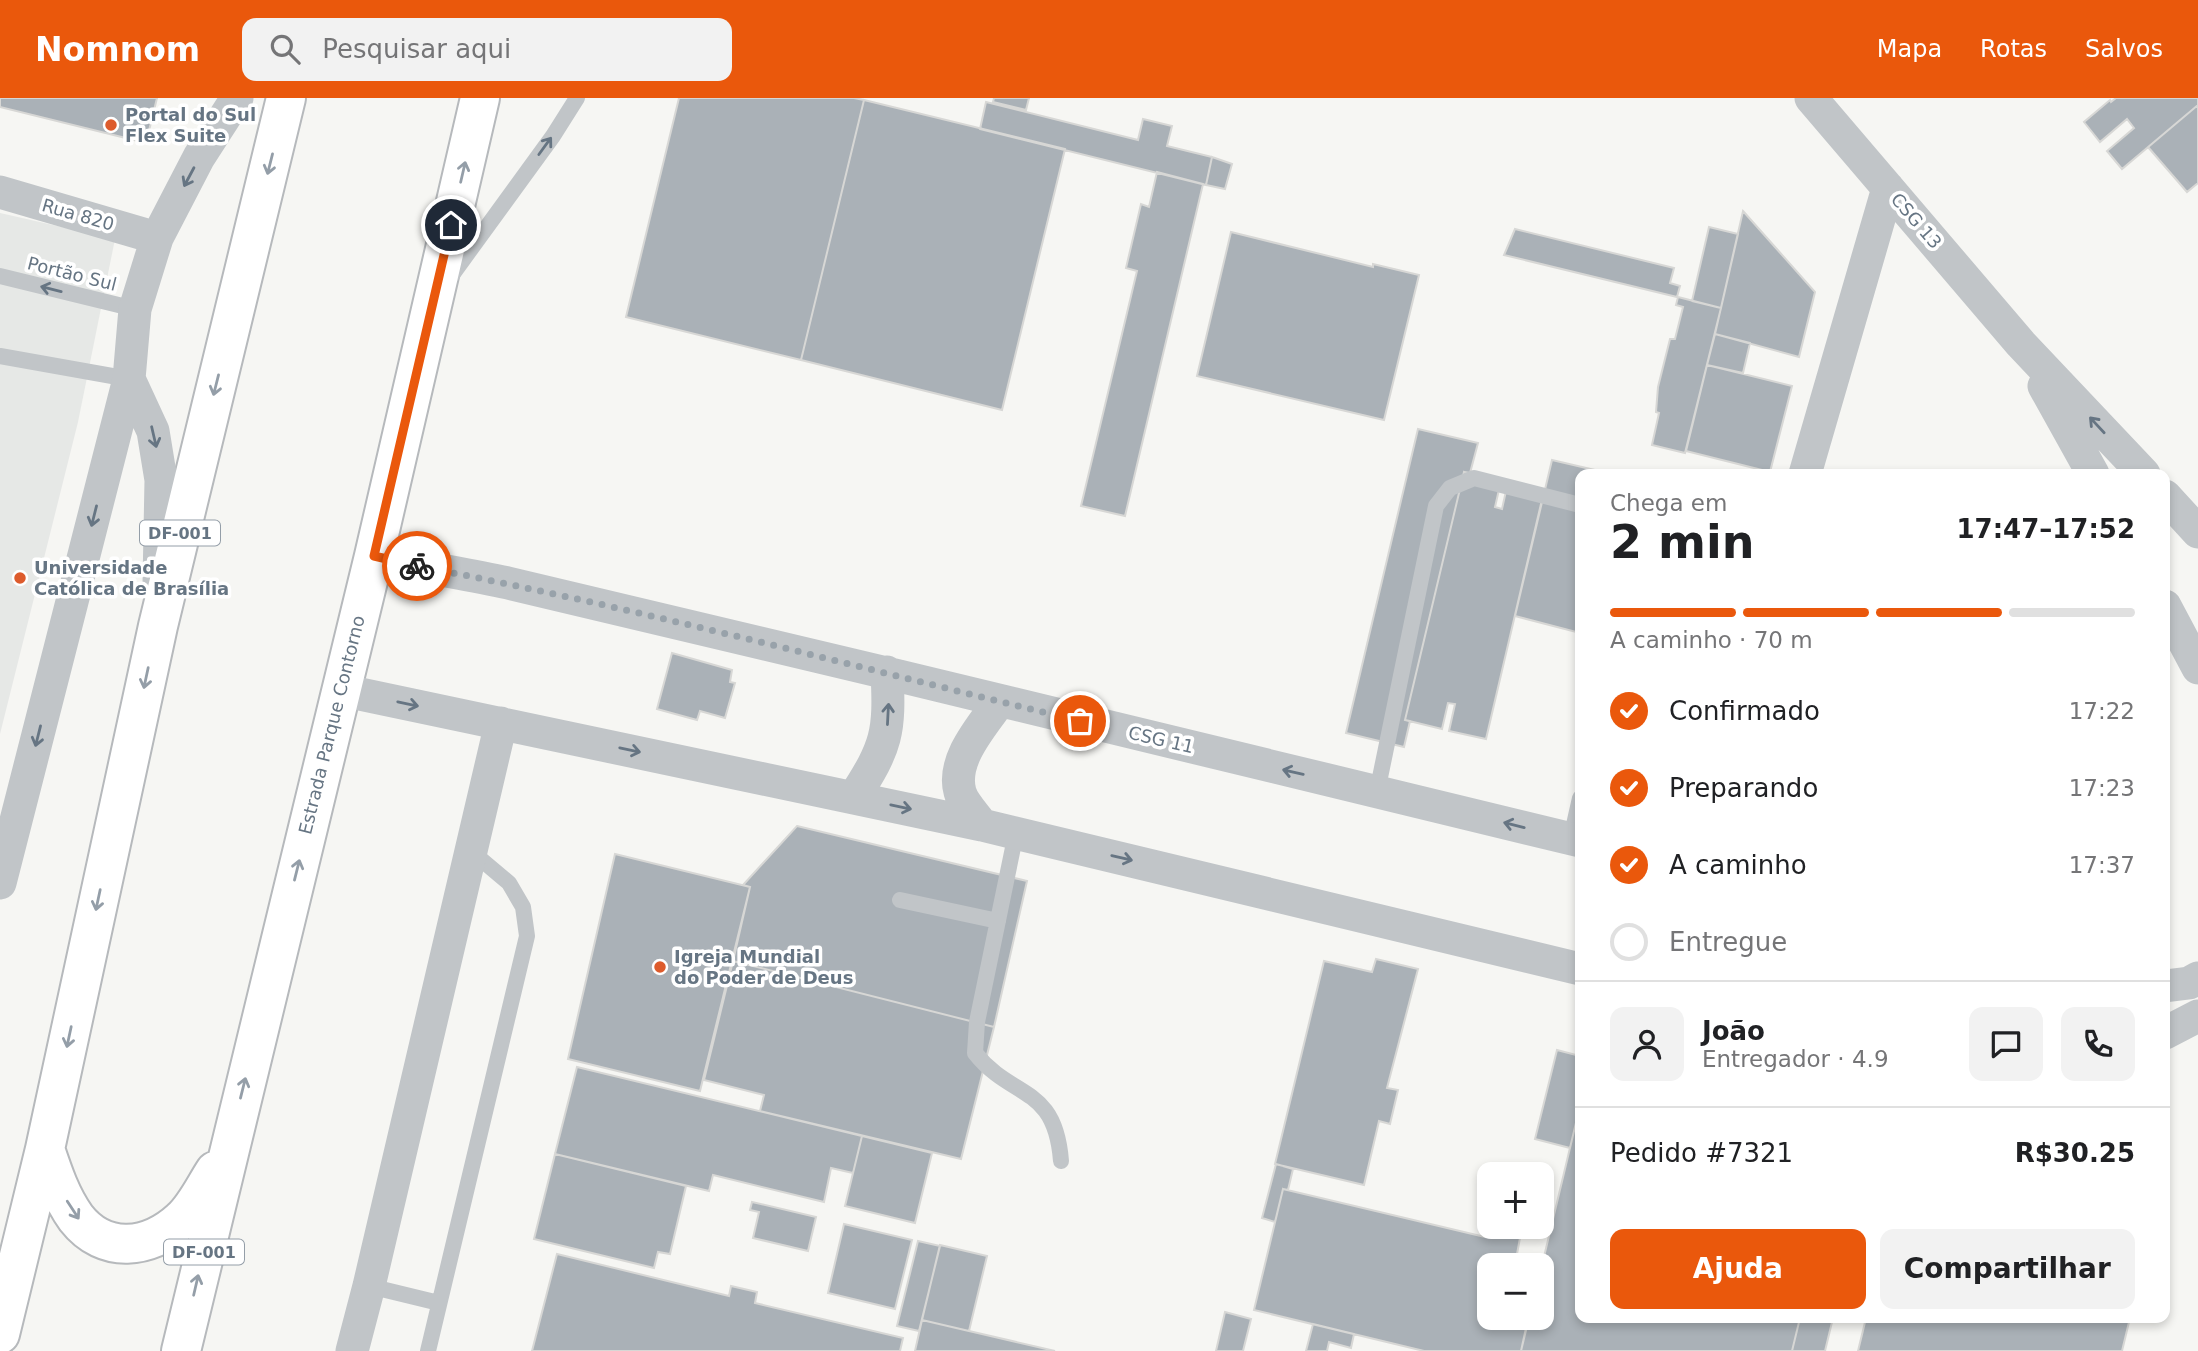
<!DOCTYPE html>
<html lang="pt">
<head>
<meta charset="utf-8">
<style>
  :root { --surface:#fff; --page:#f2f2f2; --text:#202124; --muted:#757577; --line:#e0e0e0; --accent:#ea580c }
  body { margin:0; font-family:"DejaVu Sans",sans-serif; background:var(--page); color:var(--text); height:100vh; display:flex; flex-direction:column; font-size:26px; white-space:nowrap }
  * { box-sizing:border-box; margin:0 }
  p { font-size:23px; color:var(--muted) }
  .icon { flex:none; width:38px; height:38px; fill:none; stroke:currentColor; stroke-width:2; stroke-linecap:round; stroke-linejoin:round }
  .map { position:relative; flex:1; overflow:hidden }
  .details { position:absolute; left:1575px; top:371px; width:595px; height:854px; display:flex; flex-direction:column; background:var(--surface); border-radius:14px; box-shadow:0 4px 10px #0003 }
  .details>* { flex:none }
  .buttons { position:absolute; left:1477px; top:1064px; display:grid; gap:14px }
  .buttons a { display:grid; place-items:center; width:77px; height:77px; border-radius:14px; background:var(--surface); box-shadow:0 4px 10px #0003; font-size:35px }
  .pin { position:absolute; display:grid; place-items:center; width:60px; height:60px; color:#fff; margin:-30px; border:4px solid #fff; border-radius:50%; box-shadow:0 2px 7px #0007 }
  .courier { position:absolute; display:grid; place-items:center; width:70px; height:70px; margin:-35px; border:5px solid #ea580c; border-radius:50%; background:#fff; color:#222; box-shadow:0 2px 9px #0007 }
  .head em { font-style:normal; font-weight:700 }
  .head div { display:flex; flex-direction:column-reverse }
  .head { display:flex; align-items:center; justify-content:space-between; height:119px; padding:0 35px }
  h1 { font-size:46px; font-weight:700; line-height:52px }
  .bar { display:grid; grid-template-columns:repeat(4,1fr); gap:10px 7px; align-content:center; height:84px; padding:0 35px }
  .bar i { height:9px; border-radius:5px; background:var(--line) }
  .bar .active { background:var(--accent) }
  .bar p { grid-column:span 4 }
  .line { display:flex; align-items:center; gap:18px; padding:0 35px; border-top:2px solid var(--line) }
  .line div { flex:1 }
  .round { display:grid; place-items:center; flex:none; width:74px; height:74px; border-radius:14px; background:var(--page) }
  ol { padding:0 35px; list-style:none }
  li { display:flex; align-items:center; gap:21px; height:77px }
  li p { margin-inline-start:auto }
  li .icon { padding:7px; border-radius:50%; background:var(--accent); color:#fff; stroke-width:4 }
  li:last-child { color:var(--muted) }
  li i { width:38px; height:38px; border:4px solid var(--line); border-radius:50% }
  .button { display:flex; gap:14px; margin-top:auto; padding:14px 35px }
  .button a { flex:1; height:80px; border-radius:14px; background:var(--accent); color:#fff; font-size:28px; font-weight:700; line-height:80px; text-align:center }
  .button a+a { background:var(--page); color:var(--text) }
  header { display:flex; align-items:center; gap:42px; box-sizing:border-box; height:98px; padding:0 35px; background:var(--accent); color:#fff }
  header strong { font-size:33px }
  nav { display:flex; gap:38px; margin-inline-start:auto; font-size:24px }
  .search { width:490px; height:63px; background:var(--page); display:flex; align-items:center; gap:18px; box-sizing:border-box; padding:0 24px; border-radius:14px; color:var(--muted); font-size:26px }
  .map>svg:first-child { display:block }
  .built { fill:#e6e8e6 }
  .building { fill:#aab1b7; stroke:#d7d7d5; stroke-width:2 }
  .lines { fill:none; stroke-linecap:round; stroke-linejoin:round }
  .highway-casing { stroke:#b6b9bc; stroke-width:42 }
  .lane { stroke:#c1c5c8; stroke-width:16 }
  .street { stroke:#c1c5c8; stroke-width:33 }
  .highway { stroke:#fff; stroke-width:38 }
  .oneway { stroke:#667583 }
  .oneway2 { stroke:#949ea8 }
  .done { stroke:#98a2aa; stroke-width:7; stroke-dasharray:0 12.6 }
  .route { stroke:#ea580c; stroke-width:9 }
  .poi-dot { fill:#dd5b2c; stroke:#fff; stroke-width:2.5 }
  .labels { text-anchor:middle; stroke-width:7; stroke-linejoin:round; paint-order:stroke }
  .shield { fill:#fff; stroke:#949ea8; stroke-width:2 }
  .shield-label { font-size:16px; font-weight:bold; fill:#667583 }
  .poi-label { font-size:18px; font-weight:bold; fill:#667583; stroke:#fff; text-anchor:start }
  .street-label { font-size:18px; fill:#667583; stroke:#fff }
</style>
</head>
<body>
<header>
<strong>Nomnom</strong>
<div class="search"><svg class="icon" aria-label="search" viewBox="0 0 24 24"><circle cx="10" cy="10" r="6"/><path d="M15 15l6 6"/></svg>Pesquisar aqui</div>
<nav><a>Mapa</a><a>Rotas</a><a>Salvos</a></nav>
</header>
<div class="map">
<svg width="2198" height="1253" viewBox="0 0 2198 1253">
  <rect width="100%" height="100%" fill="#f6f6f3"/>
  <path class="built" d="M0,115L115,141L78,324L0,636Z"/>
  <path class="building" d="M0,0H157L146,45L0,9Z
    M679,0H854L864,2L801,262L626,219Z
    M994,0H1029L1026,12L993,4Z
    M2116,0H2198V7L2122,71L2107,53L2134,30L2127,21L2100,44L2084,24L2110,2L2111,4Z
    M864,2L1065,51L1002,312L801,262Z
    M986,4L1138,42L1143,21L1172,28L1167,48L1212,59L1206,87L980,31Z
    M2198,7V85L2187,94L2148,49Z
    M1212,59L1232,66L1225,91L1206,87Z
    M1157,74L1203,86L1125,418L1081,408L1137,173L1126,170L1141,106L1149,109Z
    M1743,113L1815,194L1799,259L1715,236Z
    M1709,129L1738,136L1721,210L1692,203Z
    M1515,131L1674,170L1670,185L1680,188L1677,199L1504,157Z
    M1231,134L1373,169V166L1419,177L1384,322L1197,278Z
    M1678,199L1721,210L1685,355L1652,347L1659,315L1656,314L1658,289L1670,241H1675L1683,209L1676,207Z
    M1715,236L1750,245L1743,275L1707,267Z
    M1707,267L1792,288L1770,374L1686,353Z
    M1418,331L1478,345L1470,375L1464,374L1405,622L1410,623L1404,649L1346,635Z
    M1552,362L1612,376H1580V535L1515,518Z
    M1464,374L1501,383L1495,409L1502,411L1508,384L1544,393L1486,641L1449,633L1455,606L1448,605L1442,631L1405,622Z
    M672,555L732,572L730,584L735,585L725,620L700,613L697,622L657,611Z
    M797,728L1027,783L994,929L733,863L750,789L743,787Z
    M615,756L750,789L700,993L568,961Z
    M1376,861L1418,871L1387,990L1398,992L1390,1026L1379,1023L1364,1087L1275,1066L1324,863L1372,874Z
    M733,863L994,929L961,1061L760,1013L764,997L704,982Z
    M1557,952L1580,958V1008L1570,1050L1535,1041Z
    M577,969L862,1038L853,1075L831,1070L824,1104L713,1077L709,1093L555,1056Z
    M1580,1008V1220H1800L1792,1253H1521L1529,1220H1542V1167Z
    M862,1038L932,1055L915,1125L845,1108Z
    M555,1056L686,1088L670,1156L658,1154L654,1170L534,1141Z
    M1276,1066L1293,1071L1288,1092L1283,1091L1275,1124L1262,1120Z
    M1283,1091L1485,1139L1489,1120V1129H1522L1515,1167H1489V1220H1503L1501,1224L1526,1230L1521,1253H1424L1254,1212Z
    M752,1104L816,1119L808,1153L753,1140L759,1114L750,1112Z
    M844,1126L912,1142L895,1211L828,1195Z
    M918,1143L940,1148L919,1233L897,1228Z
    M940,1147L987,1158L969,1233L922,1222Z
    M557,1156L729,1198L731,1188L757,1194L755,1205L903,1240L900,1253H532Z
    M1225,1214L1251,1221L1243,1253H1216Z
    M1800,1220H1833L1825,1253H1792Z
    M1866,1220H2130L2122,1253H1858Z
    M922,1222L969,1233L1055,1253H915Z
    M1313,1226L1354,1236L1351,1250L1329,1244L1327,1253H1306Z"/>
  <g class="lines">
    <defs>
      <path id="highway" d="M45,1051C53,1075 61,1099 76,1120C105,1157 149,1151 181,1122C195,1110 205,1088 215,1073
        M0,1236L45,1051L158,528L286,0
        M181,1253L374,458L480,0"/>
    </defs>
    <use href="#highway" class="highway-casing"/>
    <path class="lane" d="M0,178L135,211
      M449,181L553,38L577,0
      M0,258L129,281
      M1377,694L1436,408L1450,390L1474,380L1580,407
      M1016,735L977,924L975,955C1012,1002 1055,986 1061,1063
      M1571,740L1580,700
      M900,802L998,823
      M369,1188L439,1205
      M428,1253L527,838L523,809L509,785L471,753"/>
    <path class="street" d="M1811,0L2021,246L2144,376
      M0,94L157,140
      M2044,288L2093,376
      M1805,376L1888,90
      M2165,398L2198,434
      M374,458C418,469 464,475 508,485C866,568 1223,658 1580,743
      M159,485L161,382L153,333L129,281L135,211L157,140L199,59L237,0
      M2165,508L2198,570
      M341,592L982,727L1580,871
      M854,699C887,648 890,635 887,574
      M982,727C975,717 963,705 960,694C951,662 982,628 999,604
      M0,785L129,281
      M2165,888L2189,885L2198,880
      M2165,935L2198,918
      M352,1253L369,1188L501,625"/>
    <use href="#highway" class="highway"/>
  </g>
  <defs><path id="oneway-shaft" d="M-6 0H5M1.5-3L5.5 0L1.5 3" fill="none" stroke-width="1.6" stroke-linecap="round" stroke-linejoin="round" transform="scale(1.75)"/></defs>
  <g class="oneway">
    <use href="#oneway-shaft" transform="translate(545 48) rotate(-54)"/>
    <use href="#oneway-shaft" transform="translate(189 79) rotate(118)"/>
    <use href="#oneway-shaft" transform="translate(51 191) rotate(-166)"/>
    <use href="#oneway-shaft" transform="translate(2097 327) rotate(-133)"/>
    <use href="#oneway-shaft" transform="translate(154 339) rotate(77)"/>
    <use href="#oneway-shaft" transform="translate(94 418) rotate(104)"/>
    <use href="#oneway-shaft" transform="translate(408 606) rotate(12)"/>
    <use href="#oneway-shaft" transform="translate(888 616) rotate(-87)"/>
    <use href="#oneway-shaft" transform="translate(38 638) rotate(104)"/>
    <use href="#oneway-shaft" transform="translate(630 652) rotate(12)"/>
    <use href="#oneway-shaft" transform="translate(1293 674) rotate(-167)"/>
    <use href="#oneway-shaft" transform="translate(901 709) rotate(12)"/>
    <use href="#oneway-shaft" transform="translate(1514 727) rotate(-166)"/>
    <use href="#oneway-shaft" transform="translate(1122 760) rotate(13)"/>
  </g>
  <g class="oneway2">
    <use href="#oneway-shaft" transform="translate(270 66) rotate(104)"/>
    <use href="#oneway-shaft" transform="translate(463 74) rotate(-77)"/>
    <use href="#oneway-shaft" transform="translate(216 287) rotate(104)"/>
    <use href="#oneway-shaft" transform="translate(146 580) rotate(102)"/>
    <use href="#oneway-shaft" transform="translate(297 772) rotate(-76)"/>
    <use href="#oneway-shaft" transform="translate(98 802) rotate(102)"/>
    <use href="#oneway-shaft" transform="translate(69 939) rotate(102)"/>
    <use href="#oneway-shaft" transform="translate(243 990) rotate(-76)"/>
    <use href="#oneway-shaft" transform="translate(73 1112) rotate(57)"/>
    <use href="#oneway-shaft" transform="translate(196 1187) rotate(-77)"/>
  </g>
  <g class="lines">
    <path class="done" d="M417,468C640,510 859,570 1080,623"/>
    <path class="route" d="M417,468L374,458L451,127"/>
  </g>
  <g class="poi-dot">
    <circle cx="111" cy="27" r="7"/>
    <circle cx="20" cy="480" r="7"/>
    <circle cx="660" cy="869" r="7"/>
  </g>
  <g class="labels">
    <g class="shield">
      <rect x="140" y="422.5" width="80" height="25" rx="5"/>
      <rect x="164" y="1141.5" width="80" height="25" rx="5"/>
    </g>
    <g class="shield-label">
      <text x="180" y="441">DF-001</text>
      <text x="204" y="1160">DF-001</text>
    </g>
    <g class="poi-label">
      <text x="125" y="23">Portal do Sul<tspan x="125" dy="21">Flex Suite</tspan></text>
      <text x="34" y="476">Universidade<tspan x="34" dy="21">Católica de Brasília</tspan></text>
      <text x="674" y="865">Igreja Mundial<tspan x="674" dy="21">do Poder de Deus</tspan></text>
    </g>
    <g class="street-label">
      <text transform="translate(78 117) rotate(16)" y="6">Rua 820</text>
      <text transform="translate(1916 123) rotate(49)" y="6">CSG 13</text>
      <text transform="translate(72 176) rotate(14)" y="6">Portão Sul</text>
      <text transform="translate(332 627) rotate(-76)" y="6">Estrada Parque Contorno</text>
      <text transform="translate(1161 642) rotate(13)" y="6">CSG 11</text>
    </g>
  </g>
</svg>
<div class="buttons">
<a>+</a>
<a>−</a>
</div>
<div class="pin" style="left:1080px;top:623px;background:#ea580c"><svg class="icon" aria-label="bag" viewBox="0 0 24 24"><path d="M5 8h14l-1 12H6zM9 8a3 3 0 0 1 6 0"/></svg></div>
<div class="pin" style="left:451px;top:127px;background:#1f2937"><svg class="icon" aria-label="home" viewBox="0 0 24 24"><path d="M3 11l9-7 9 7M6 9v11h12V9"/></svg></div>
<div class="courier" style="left:417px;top:468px"><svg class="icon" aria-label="bike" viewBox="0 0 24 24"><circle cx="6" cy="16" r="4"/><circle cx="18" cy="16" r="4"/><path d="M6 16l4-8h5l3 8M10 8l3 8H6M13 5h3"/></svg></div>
<section class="details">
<div class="head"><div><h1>2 min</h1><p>Chega em</p></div><em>17:47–17:52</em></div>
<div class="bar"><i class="active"></i><i class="active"></i><i class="active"></i><i></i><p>A caminho · 70 m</p></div>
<ol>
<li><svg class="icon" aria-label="check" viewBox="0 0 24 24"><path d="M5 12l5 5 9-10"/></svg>Confirmado<p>17:22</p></li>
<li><svg class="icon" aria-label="check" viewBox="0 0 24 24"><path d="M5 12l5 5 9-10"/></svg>Preparando<p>17:23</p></li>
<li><svg class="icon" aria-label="check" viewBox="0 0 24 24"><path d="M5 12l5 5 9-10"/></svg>A caminho<p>17:37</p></li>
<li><i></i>Entregue</li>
</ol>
<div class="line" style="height:126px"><a class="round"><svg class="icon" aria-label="person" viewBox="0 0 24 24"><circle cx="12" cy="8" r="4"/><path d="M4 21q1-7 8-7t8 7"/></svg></a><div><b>João</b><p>Entregador · 4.9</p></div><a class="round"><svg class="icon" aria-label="chat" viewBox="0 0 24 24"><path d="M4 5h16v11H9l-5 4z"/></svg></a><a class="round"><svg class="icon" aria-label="phone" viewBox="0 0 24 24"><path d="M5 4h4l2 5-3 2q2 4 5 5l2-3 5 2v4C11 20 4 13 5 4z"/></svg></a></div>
<div class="line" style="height:91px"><div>Pedido #7321</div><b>R$30.25</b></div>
<div class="button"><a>Ajuda</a><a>Compartilhar</a></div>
</section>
</div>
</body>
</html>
